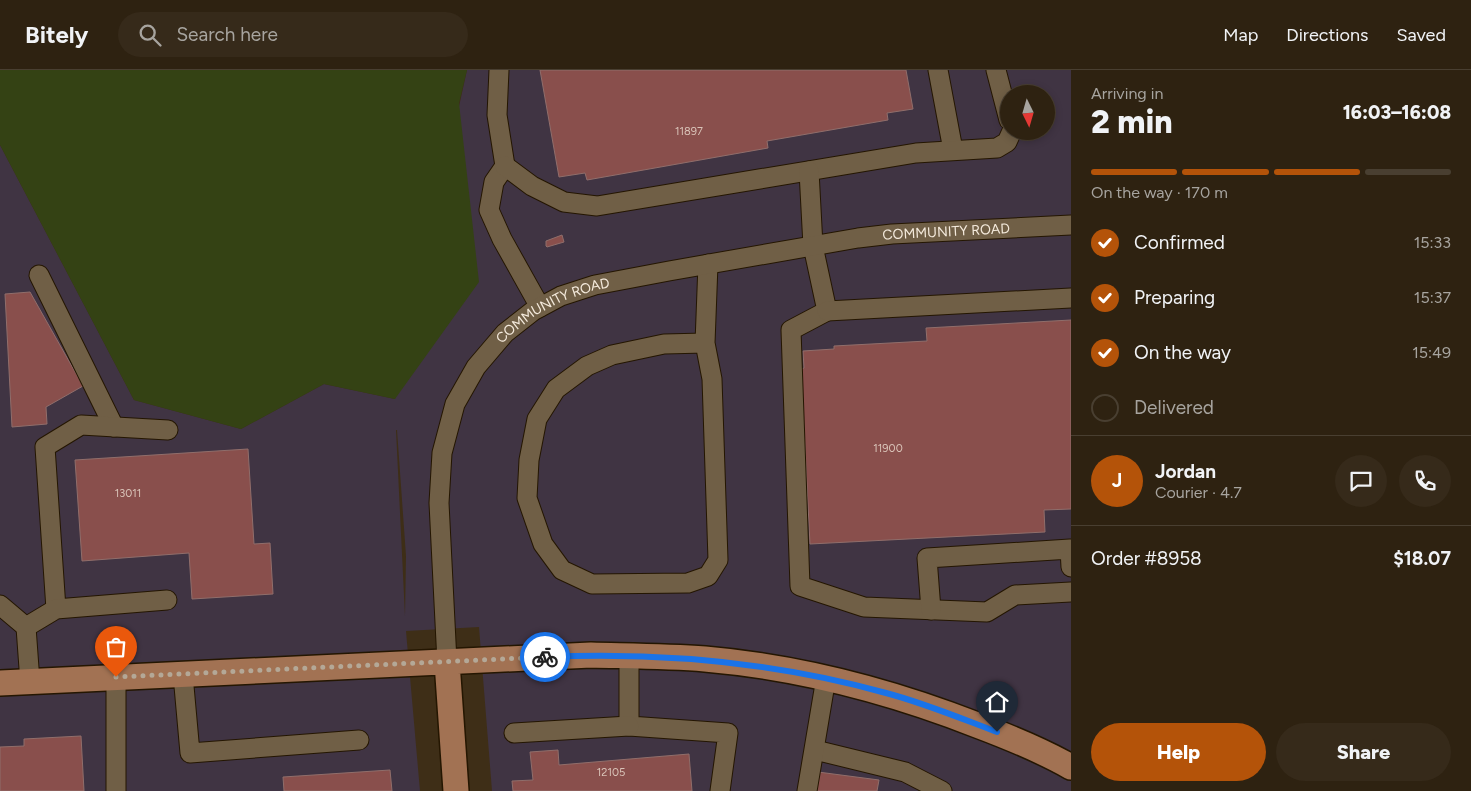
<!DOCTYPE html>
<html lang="en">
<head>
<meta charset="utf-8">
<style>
  :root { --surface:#2e2211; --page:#362a1a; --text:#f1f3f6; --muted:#a7a49f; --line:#493f31; --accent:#b45309 }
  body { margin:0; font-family:Figtree,sans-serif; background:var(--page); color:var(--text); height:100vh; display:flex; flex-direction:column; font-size:19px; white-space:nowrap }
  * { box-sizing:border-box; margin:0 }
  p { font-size:16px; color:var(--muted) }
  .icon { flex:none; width:28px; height:28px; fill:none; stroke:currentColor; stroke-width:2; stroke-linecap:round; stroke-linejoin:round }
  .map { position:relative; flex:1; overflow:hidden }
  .details { display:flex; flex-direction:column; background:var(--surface); width:400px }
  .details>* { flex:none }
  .needle { width:32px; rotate:175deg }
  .tools { position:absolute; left:1000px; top:15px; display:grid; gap:10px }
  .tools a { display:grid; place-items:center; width:55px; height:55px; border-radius:50%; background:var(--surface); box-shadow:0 2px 8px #0003,0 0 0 1px var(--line); font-size:25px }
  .pin { position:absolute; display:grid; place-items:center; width:42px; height:42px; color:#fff; margin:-51px -21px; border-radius:50% 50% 50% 0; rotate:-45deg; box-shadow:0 0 5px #0007 }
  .pin .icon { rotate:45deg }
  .courier { position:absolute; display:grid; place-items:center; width:50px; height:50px; margin:-25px; border:4px solid #1a73e8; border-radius:50%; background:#fff; color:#222; box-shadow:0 1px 6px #0007 }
  .head em { font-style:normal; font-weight:800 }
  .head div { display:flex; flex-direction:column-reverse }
  .head { display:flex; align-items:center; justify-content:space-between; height:85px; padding:0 20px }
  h1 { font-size:32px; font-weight:800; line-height:38px }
  .bar { display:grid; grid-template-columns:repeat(4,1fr); gap:8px 5px; align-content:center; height:60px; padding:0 20px }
  .bar i { height:6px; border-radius:4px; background:var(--line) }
  .bar .selected { background:var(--accent) }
  .bar p { grid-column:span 4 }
  .line { display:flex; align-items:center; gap:12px; padding:0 20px; border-top:1px solid var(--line) }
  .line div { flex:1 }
  .round { display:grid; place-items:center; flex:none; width:52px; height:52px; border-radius:26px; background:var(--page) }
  ol { padding:0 20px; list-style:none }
  li { display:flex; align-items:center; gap:15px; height:55px }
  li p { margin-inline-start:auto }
  li .icon { padding:5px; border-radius:50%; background:var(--accent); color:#fff; stroke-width:4 }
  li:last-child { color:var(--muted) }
  li i { width:28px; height:28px; border:2px solid var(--line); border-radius:50% }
  .cta { display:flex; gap:10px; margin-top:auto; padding:10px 20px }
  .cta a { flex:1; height:58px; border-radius:30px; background:var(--accent); color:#fff; font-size:20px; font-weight:800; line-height:58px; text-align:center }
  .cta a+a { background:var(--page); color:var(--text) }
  header { display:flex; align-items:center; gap:30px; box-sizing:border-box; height:70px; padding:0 25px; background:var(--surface); border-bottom:1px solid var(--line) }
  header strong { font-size:24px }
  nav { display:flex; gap:28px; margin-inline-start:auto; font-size:18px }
  .search { width:350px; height:45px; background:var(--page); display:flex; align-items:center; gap:12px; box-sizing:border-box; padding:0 18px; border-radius:28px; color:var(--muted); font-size:19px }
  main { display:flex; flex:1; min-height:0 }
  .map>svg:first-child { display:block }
  .industrial { fill:#403443; fill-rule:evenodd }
  .green { fill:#344214 }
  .building { fill:#894f4c; stroke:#906e6b }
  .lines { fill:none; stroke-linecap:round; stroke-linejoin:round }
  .minor-casing { stroke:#241601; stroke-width:21 }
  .major-casing { stroke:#241601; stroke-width:28 }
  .minor { stroke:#705f46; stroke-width:19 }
  .major { stroke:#a27253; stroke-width:25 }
  .done { stroke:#b4a897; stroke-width:5; stroke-dasharray:0 9 }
  .route { stroke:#1a73e8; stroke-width:6 }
  .labels { text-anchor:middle; stroke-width:4.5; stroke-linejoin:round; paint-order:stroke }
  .number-label { font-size:11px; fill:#d9c3b8 }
  .street-label { font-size:14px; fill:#f4eadc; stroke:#3e2e17 }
</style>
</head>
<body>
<header>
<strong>Bitely</strong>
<div class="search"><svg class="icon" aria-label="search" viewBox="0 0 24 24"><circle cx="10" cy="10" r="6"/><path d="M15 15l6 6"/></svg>Search here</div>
<nav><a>Map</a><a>Directions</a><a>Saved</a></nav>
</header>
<main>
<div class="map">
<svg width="1071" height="721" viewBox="0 0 1071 721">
  <rect width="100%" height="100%" fill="#3e2e17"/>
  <path class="industrial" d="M467,0H1071V721H492L479,557L406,561L420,721H0V75L134,330L241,359L324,314L395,329ZM1009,24H1046V61H1009ZM397,360L406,486L405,546L396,360Z"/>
  <path class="green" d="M0,0H467L459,33L479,212L395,329L324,314L241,359L134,330L0,75Z"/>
  <path class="building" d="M540,0H906L913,39L887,43L888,50L767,71L768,78L587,110L585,103L559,107Z
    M562,165L564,172L547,177L546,176V171Z
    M30,222L83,316L46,337L47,354L12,357L5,224Z
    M1071,250V439L1044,440L1045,462L810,474L801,299L804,298L803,281L834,279V276L927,271L926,258Z
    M248,379L254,474L270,473L273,524L192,529L189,483L82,491L75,390Z
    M81,666L84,721H0V677L24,676V669Z
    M558,680L559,695L689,684L692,721H513L512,711L533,710L530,682Z
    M390,700L392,721H284L283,707Z
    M818,702L879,710L877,721H816Z"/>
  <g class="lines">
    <defs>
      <g id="minor">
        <path d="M499,0L497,45L505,96L494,112L489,140L502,169L540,237"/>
        <path d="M938,0L953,80"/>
        <path d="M996,0L1009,50"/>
        <path d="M505,96L532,116L564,132L597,136L916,83L997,78L1007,72L1012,61"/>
        <path d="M809,101L813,176L827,241L791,260L800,516L864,537L987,542L1015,525L1071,522"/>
        <path d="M39,205L114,357"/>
        <path d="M827,241L1071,228"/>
        <path d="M705,273L664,274L612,285L587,296L556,319L537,349L529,390L527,428L543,474L562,500L592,514L688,513L708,506L718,490L712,309L705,273L708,194"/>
        <path d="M0,535L26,557"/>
        <path d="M56,539L45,377L81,355L168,360"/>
        <path d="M931,540L927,488L1070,479L1071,497"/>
        <path d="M629,586V656L728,663L720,721"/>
        <path id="s1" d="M447,592L439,433L442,383L455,334L476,297L505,263L533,241L561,226L595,215L669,201L858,168L892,164L1071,155"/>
        <path d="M183,605L190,683L359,670"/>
        <path d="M116,607V721"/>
        <path d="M30,612L26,557L56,539L167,530"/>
        <path d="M514,663L629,656"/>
        <path d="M815,680L905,702L942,721"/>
        <path d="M807,721L826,608"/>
      </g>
      <path id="major" d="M447,592L456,721
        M0,613L591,585C629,586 667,586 705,589C798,597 890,621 977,655C1009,667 1041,680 1071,697"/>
    </defs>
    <use href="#minor" class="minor-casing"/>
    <use href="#major" class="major-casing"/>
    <use href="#minor" class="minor"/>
    <use href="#major" class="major"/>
  </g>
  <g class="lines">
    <path class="done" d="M116,607L545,587"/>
    <path class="route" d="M545,587C660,582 775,592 886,623C924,633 960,648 997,662"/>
  </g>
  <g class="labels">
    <g class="number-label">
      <text x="689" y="65">11897</text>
      <text x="888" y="382">11900</text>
      <text x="128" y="427">13011</text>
      <text x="611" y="706">12105</text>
    </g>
    <g class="street-label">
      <text dy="5" stroke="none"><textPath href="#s1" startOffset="806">COMMUNITY ROAD</textPath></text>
      <text dy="5" stroke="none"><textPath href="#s1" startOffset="401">COMMUNITY ROAD</textPath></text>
    </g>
  </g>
</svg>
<div class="tools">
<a><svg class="needle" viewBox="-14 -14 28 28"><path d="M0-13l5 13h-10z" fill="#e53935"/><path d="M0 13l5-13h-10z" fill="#a7a49f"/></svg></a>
</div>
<div class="pin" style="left:116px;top:607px;background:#ea580c"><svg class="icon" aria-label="bag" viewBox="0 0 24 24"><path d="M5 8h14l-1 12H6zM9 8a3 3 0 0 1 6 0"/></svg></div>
<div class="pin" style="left:997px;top:662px;background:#1f2937"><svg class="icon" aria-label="home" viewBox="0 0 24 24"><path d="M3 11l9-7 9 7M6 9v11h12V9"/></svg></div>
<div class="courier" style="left:545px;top:587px"><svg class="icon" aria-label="bike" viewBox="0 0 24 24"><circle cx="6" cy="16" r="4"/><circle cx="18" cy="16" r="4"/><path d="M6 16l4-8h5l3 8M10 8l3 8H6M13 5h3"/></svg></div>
</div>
<section class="details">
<div class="head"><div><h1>2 min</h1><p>Arriving in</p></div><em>16:03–16:08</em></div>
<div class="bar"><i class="selected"></i><i class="selected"></i><i class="selected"></i><i></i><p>On the way · 170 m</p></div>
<ol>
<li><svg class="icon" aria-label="check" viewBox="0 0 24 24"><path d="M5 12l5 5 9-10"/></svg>Confirmed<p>15:33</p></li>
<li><svg class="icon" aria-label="check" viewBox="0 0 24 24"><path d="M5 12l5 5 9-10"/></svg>Preparing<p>15:37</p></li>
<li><svg class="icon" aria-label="check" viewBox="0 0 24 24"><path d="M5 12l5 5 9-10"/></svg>On the way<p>15:49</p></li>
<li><i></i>Delivered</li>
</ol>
<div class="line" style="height:90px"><b class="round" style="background:var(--accent);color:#fff">J</b><div><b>Jordan</b><p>Courier · 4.7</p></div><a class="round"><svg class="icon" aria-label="chat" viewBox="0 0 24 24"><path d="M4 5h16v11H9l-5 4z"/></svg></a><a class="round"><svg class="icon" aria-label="phone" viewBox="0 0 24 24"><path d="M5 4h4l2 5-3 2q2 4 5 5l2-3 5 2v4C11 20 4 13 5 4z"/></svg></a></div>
<div class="line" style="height:65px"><div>Order #8958</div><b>$18.07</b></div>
<div class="cta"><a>Help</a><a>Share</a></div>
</section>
</main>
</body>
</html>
